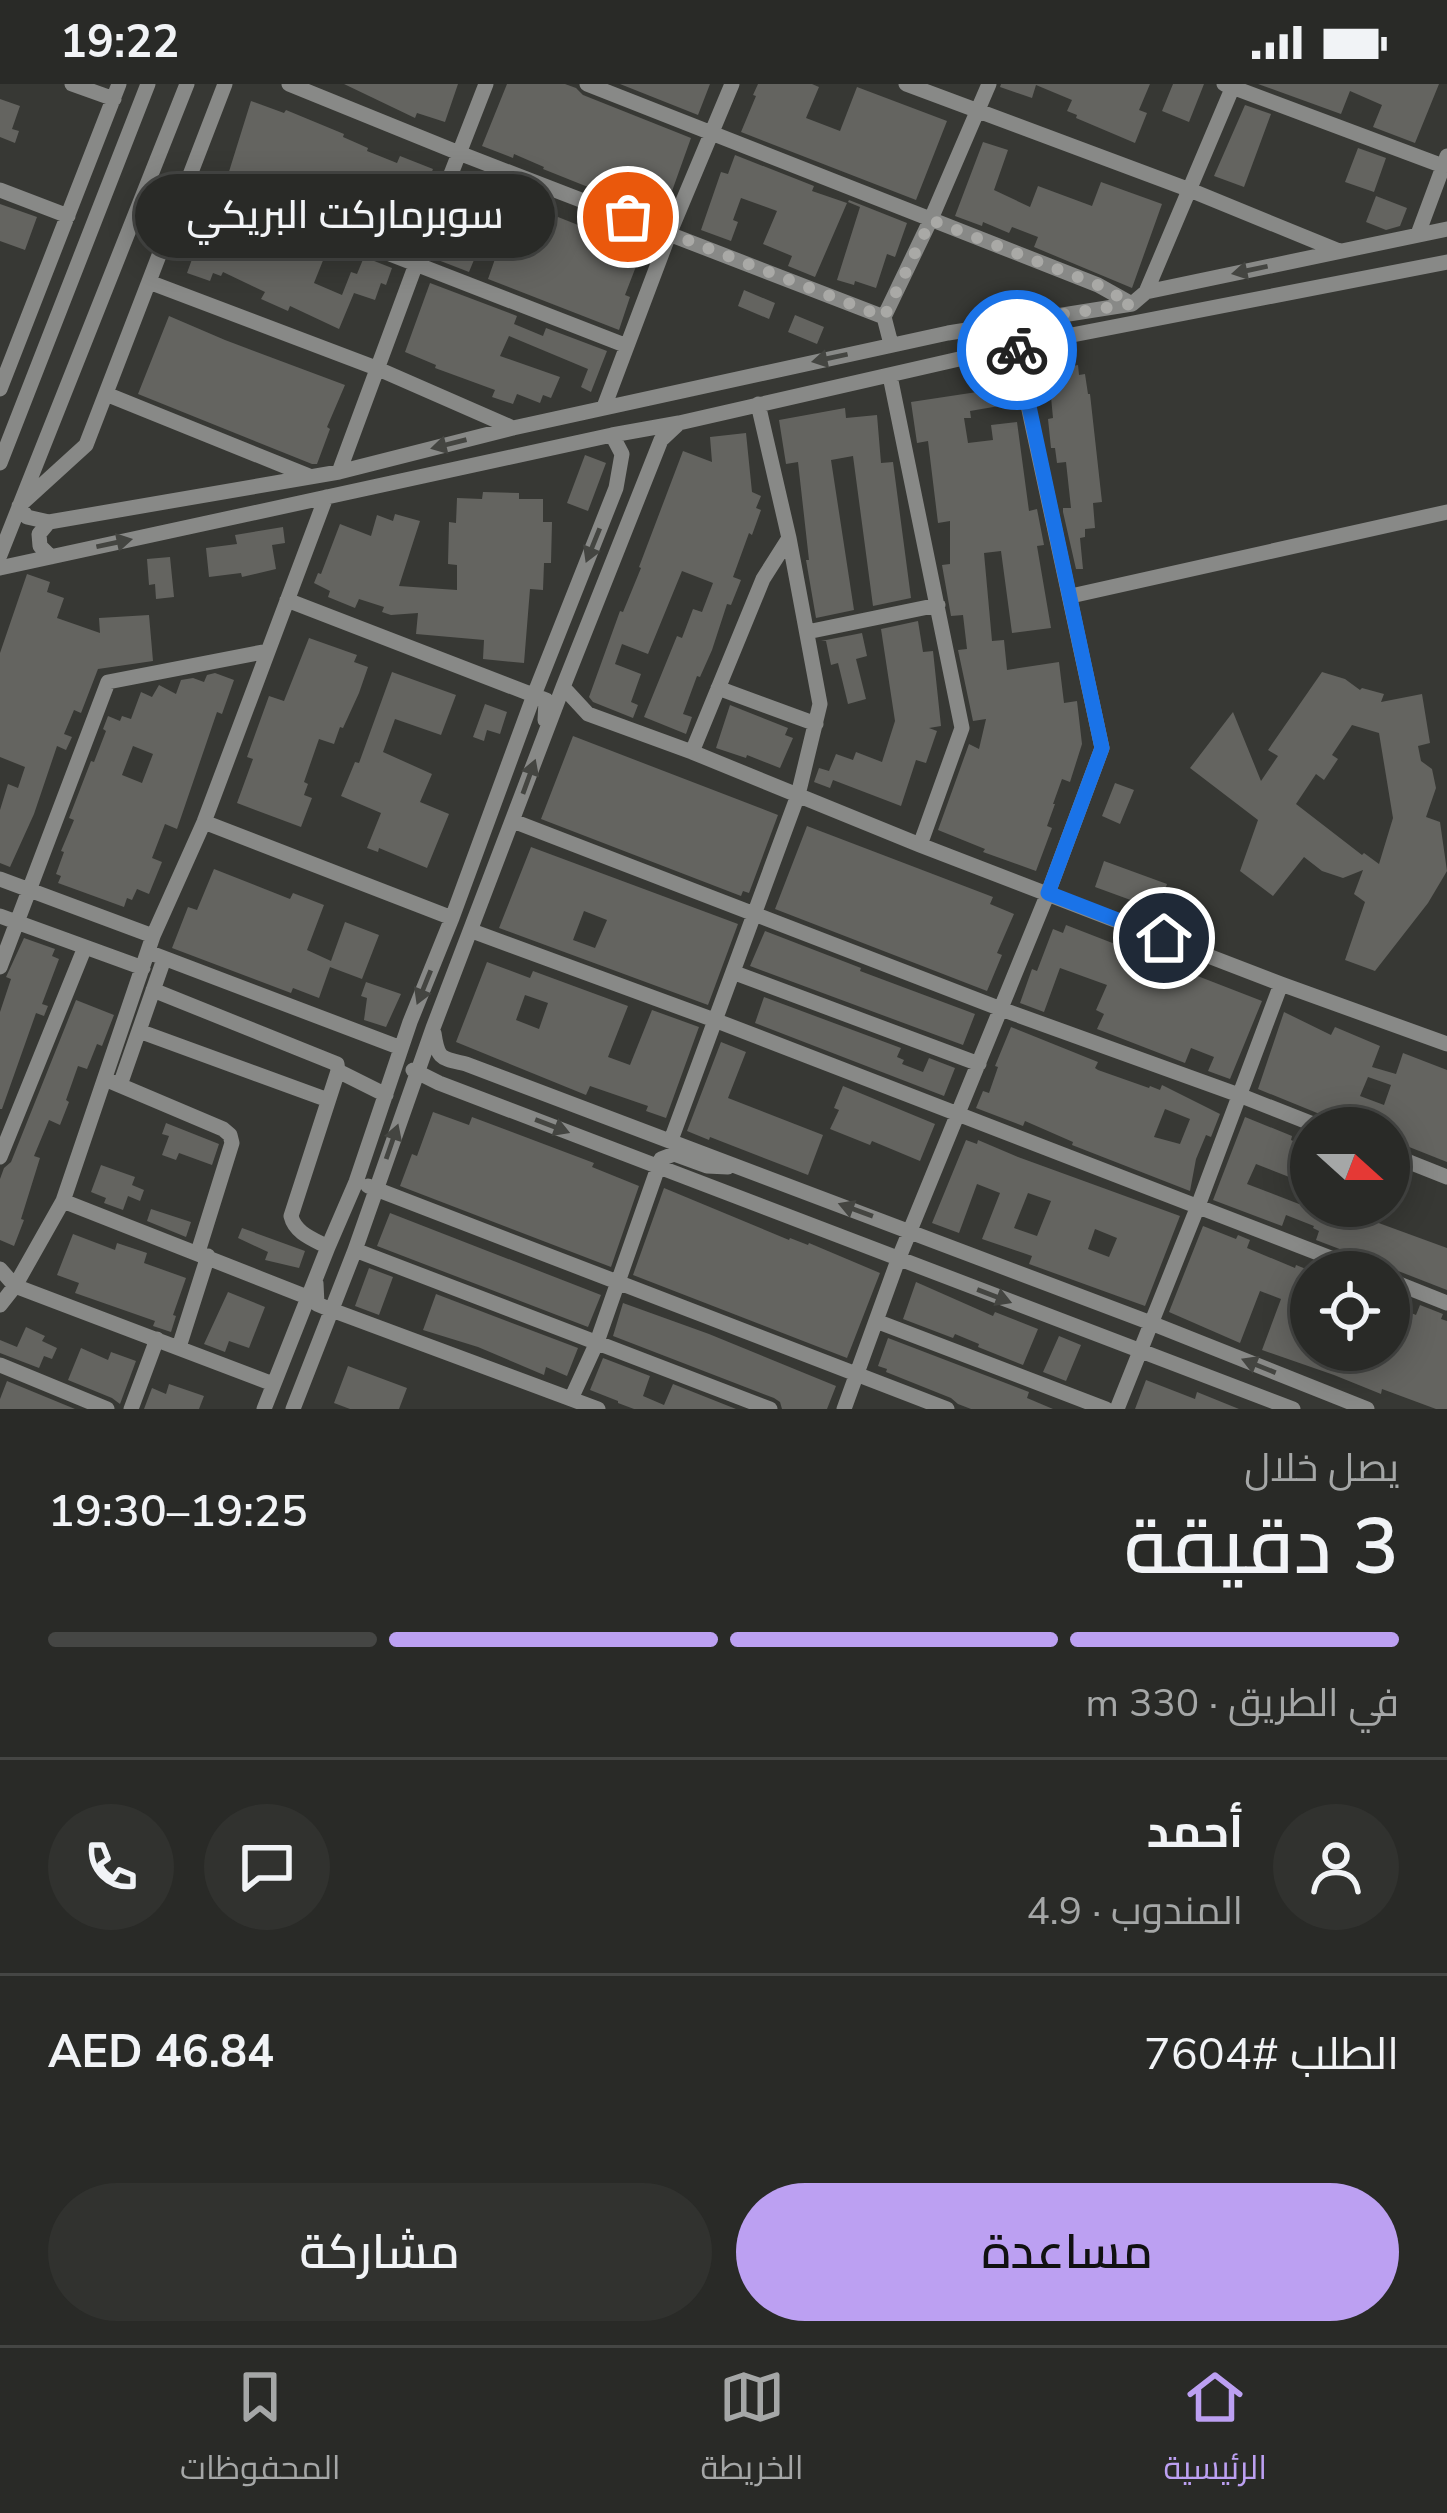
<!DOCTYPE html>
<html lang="ar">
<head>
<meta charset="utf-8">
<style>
  :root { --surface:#292a27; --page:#31322f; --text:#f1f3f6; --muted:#a5a7a7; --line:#454644; --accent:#bca0f2 }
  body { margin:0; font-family:"Nunito Sans",Cairo,sans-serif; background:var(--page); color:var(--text); direction:rtl; height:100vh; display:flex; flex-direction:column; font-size:45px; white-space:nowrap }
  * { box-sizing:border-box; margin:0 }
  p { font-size:39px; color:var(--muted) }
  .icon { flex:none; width:66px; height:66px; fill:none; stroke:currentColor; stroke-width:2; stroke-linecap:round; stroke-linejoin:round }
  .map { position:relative; height:1325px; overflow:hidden; direction:ltr }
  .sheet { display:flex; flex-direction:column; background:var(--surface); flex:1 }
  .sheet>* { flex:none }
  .needle { width:78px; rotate:111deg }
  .buttons { position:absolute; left:1290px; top:1023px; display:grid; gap:24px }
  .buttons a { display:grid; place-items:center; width:120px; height:120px; border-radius:50%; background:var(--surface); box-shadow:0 6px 30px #0003,0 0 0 3px var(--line); font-size:60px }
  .pin { position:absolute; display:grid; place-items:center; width:102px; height:102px; color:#fff; margin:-51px; border:6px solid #fff; border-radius:50%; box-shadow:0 3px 12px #0007 }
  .courier { position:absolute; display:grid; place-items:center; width:120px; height:120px; margin:-60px; border:9px solid #1a73e8; border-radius:50%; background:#fff; color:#222; box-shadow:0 3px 15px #0007 }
  .bubble { position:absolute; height:84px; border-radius:42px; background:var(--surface); box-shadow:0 6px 30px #0003,0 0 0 3px var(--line); font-size:39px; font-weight:600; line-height:84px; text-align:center; direction:rtl }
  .summary em { font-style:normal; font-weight:600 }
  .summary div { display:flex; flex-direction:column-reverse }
  .summary { display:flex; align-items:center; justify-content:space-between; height:204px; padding:0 48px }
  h1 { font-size:78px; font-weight:600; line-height:90px }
  .bar { display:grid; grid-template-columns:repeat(4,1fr); gap:18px 12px; align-content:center; height:144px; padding:0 48px }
  .bar i { height:15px; border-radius:9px; background:var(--line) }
  .bar .current { background:var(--accent) }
  .bar p { grid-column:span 4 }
  .line { display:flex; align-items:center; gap:30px; padding:0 48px; border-top:3px solid var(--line) }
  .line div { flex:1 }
  .round { display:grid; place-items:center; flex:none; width:126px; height:126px; border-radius:63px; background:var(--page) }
  .action { display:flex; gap:24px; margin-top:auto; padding:24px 48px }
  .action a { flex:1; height:138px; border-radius:72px; background:var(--accent); color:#111; font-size:48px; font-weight:600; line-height:138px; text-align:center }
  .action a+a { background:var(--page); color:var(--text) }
  .status { display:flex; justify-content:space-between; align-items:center; height:84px; padding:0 60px; background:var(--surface); direction:ltr }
  .status svg { height:33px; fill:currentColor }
  .menu { display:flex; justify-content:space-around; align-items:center; height:168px; border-top:3px solid var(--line); background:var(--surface); font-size:33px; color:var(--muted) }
  .menu a { display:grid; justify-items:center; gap:6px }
  .menu .current { color:var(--accent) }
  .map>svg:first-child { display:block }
  .building { fill:#646460; fill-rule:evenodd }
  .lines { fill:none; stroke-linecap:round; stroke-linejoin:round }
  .minor { stroke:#888987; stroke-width:15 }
  .oneway { fill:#444541 }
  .done { stroke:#a9a9a6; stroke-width:12; stroke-dasharray:0 21.6 }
  .route { stroke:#1a73e8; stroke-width:15 }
</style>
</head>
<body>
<div class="status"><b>19:22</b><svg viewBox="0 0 49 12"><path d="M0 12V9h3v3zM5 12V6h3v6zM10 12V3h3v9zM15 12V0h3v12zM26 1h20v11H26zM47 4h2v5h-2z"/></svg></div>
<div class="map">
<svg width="1447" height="1325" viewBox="0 0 1447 1325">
  <rect width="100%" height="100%" fill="#373834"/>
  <path class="building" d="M344,0H458L445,38L417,29L415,34Z
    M507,0H565L576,4L583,11L691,54L662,135L631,123L633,117L599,103L598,107L543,85L544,83L514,70L513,74L482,62Z
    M620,0H710L698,31Z
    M758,0H812L819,3L806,34L840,47L857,3L947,37L916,116L741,48L756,12L753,11Z
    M1001,0H1150L1139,26L1147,29L1135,59L1076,34L1077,31L1067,27L1072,16L1036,1L1032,14L1000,3Z
    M1173,0H1204L1189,38L1162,27Z
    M1258,0H1439L1415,59L1373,43L1382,21L1350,7L1341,30Z
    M0,15L20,22L12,45L19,47L15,59L0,53Z
    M251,17L284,29L286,26L344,50L343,53L368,64L367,67L397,79L400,72L433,85L402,162L341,138L355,103L320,89L311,115L315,117L311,127L227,94Z
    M1245,21L1271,30L1244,103L1214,92Z
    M983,58L1008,66L994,106L1030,123L1038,102L1092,122L1101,98L1162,120L1132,204L1034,163L1038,153L1012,143L1009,149L983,138L982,142L955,132Z
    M1358,64L1386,74L1374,108L1345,98Z
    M735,71L814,102L812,107L847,119L815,193L788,182L792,172L763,160L777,127L741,114L733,136L738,138L731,157L701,146L721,88L728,90Z
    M478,109L500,118L503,111L588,145L586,151L640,172L625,211L630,213L619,246L488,195L508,138L492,132L469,188L438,176L464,119L473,122Z
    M1376,112L1407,124L1400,142L1386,146L1366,138Z
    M214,115L330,159L314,199L342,211L351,188L357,190L364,173L392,184L386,201L381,199L375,216L354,209L339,245L290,222L288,227L261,215L265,208L223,188L221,192L213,189L210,197L187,189Z
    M849,116L907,139L895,173L887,170L876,204L855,197L854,201L837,196L860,123L848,118Z
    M0,120L37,133L25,166L0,157Z
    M430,199L517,232L514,240L543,252L546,244L607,267L591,308L581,303L588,285L509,252L500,272L560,293L551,314L543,311L540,319L517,310L513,320L492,313L495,306L435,284L436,281L405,268Z
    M744,206L775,219L769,235L738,222Z
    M795,231L824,243L817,260L788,248Z
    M169,232L225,256L345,301L327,343L330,345L317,380H312L138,310Z
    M1078,281L1079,291L1085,290L1088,310H1090L1102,418L1093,419L1095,444L1085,445V453L1080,454L1083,485H1076L1063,428V424H1071L1066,378L1057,379L1055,364H1051L1048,335L1053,334L1051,313L1043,315V309L1038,310L1033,289Z
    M1003,296L1005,321L970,327L971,334H964L968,359L993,356L991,341L1017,338L1029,427L1037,425L1044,461L1037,462L1051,544L1012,549L1001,467L984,469L992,557L1004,556L1007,586L1059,578L1064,619L1077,617L1082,660L1070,698L1062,695L1053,720H1055L1047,742L1052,744L1036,787L983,768L985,765L938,746L969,660L979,665L986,635L973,637L958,566L967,565L963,531L951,532L942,481L950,480V437L938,439L928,357L917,359L911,318L977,308L976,299Z
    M845,324L846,334L877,331L881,379L893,378L911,514L873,522L853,372L831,376L854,526L816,534L806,476H809L798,378L786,380L779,336Z
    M746,349L752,408L761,412L756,424L761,426L752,451L749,449L733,493L741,496L731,521L727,520L712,566L700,593L697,592L683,630L692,633L686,650L644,633L677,552L682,554L693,525L702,528L713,499L682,487L648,570L622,560L615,580L641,590L631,618L638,621L633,634L593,618L589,613L620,527L623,528L641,484L639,483L683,367L712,378L710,353Z
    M585,371L606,379L588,427L567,419Z
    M483,408L519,409V415H543V438H552L551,479H544L543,506L530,505L524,579L483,575L484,556L416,550L418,529L391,531L382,528L384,523L359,515L355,524L328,513L330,507L314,499L318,489L321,490L340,440L371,452L377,431L393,437L395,430L420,437L399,502L457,506V481L448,480L449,438L456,439L457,414L482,415Z
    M283,443L285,459L272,461L276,485L242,493L241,489L209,493L206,464L237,460L235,451Z
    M170,473L174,513L156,515L155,500L149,501L147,475Z
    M27,490L50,498L47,508L64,514L57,534L100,549L99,534L149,531L153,577L98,585L81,629L74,626L64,650L72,653L66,666L57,662L34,730L10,783L0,779V726L8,700L18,704L25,683L0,673V569Z
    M918,537L923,568L933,567L941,642L929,644L937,647L926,679L916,676L901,722L833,696L830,704L814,698L819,684L829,687L836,670L853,676L856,668L882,678L895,637L881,545Z
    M862,549L867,572L856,575L866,615L848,620L838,579L831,581L826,557H821Z
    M309,554L357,571L354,578L368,583L359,609L343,644L340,643L334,660L319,655L304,698L308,700L304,711L312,714L301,743L237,719L253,675L247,673L269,612L284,617Z
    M392,588L456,611L441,651L395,635L383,668L432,690L420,718L449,730L427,784L379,764L378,768L367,764L381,729L341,712L355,678L359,679Z
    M1322,588L1345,595L1360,606L1362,604L1384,610L1381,618L1422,610L1430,659L1418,662L1421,677L1432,685L1436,704L1426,733L1440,738L1447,787L1428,819L1375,887L1345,876L1365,818L1354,810L1363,786L1343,794L1322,787L1304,773L1273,812L1240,787L1258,736L1190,684L1233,628L1261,697L1278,672L1268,666ZM1352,641L1379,649L1393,734L1379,780L1364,769L1362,771L1296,720L1316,690L1324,696L1338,675L1332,671Z
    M215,589L234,596L222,630L217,628L177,745L165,740L152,774L162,778L149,810L137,805L132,816L127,814L124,823L58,799L61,792L56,790L64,768L61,767L74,736L69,734L91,677L94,678L106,647L103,645L108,632L120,637L122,632L131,635L141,608L152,613L159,601L176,610L181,596L193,594L204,598L207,591ZM133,662L153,670L142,699L122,691Z
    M485,620L507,628L500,650L487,646L484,657L473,653Z
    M730,621L788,644L785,651L793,654L780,684L747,671L746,674L716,664Z
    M573,652L778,731L749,809L743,807L741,812L541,735Z
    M1115,699L1134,706L1120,740L1102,732Z
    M807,742L993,813L990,820L1014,830L997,869L1002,871L987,907L775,825Z
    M531,763L738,840L708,921L499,844ZM584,827L607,836L595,864L573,856Z
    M1104,777L1167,800L1158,826L1095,803Z
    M214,785L290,815L293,809L324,821L307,866L331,877L345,838L379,851L362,895L330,883L319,914L293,904L291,909L172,864L188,823L197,826Z
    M1066,841L1262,917L1230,995L1208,987L1214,973L1191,964L1185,979L1097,945L1104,930L1096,926L1107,901L1060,884L1044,928L1020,919L1032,885L1037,887L1053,845L1063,849Z
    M765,847L861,884L860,887L975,930L963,961L750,882Z
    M24,854L55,865L52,872L59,875L42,920L48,922L44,932L36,929L2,1025H0V928L11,895L6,893Z
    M487,878L530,894L533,887L628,922L608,973L630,981L652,926L699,943L666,1034L646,1027L648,1022L590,1002L586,1011L456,958ZM525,911L548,919L539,945L516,936Z
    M366,898L401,910L386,943L364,936L367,914L361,912Z
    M764,913L901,964L897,973L904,976L902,980L923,988L929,974L955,984L944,1012L755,939Z
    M76,916L114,931L102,962L97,960L87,985L78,982L66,1016L69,1018L60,1041L49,1036L34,1072L40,1074L21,1135L24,1136L14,1162L0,1156V1095L4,1084L11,1078Z
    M1284,928L1331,951L1335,943L1380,962L1372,983L1396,990L1403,969L1447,986V1078L1389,1055V1044H1338L1327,1033L1258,1005ZM1368,993L1391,1001L1384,1021L1360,1012Z
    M1011,943L1098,978L1095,984L1098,986L1149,1004L1150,1002L1160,1006L1162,1001L1220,1030L1211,1053L1206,1051L1196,1075L1190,1107L1072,1061L1073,1058L1025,1037L1023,1042L976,1024L983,1007L989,1009L998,983L995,982ZM1165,1025L1190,1035L1180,1060L1154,1053Z
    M721,958L746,968L728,1014L823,1051L808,1091L710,1053L709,1056L687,1047Z
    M843,1002L935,1040L920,1077L872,1057L870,1061L830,1045L839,1026L834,1024Z
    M433,1028L469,1041L472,1033L594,1079L592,1083L639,1102L611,1183L400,1102L412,1070L417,1072Z
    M1245,1033L1292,1052L1291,1056L1311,1065V1122H1334L1342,1125L1341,1128L1364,1137L1365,1134L1447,1164V1206L1393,1185L1381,1184L1371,1177L1316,1156L1319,1147L1313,1144L1314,1142L1286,1131L1282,1142L1213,1116ZM1256,1080L1307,1100L1299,1120L1247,1100Z
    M166,1039L219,1060L212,1081L179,1069L176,1076L162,1071L169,1052L162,1050Z
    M966,1056L977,1060L978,1056L1018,1073L1180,1132L1145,1222L1029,1180L1032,1172L982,1155L1000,1109L977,1100L959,1149L932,1139ZM1028,1109L1051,1117L1037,1152L1014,1144ZM1095,1145L1117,1154L1109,1173L1088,1165Z
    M101,1081L135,1093L132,1101L144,1106L140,1117L128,1112L123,1126L104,1119L106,1114L91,1108Z
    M664,1104L789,1156L790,1154L808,1161L809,1159L880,1189L847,1274L633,1191Z
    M151,1125L191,1138L186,1153L147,1137Z
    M390,1129L601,1211L588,1243L377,1162Z
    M1203,1142L1236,1155L1238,1151L1250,1156L1247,1164L1295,1184L1296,1181L1311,1187V1266H1389V1220L1416,1231L1420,1221L1443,1230L1441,1235L1447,1237V1325H1436L1382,1305L1381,1310L1334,1291L1262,1266L1281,1215L1260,1207L1240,1259L1169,1228Z
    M242,1144L305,1167L299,1184L265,1176L268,1168L238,1154Z
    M73,1150L115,1166L117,1159L147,1169L144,1179L186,1194L173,1231L176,1232L171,1248L153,1242L155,1237L75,1209L79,1199L57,1191Z
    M369,1184L393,1193L379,1231L355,1222Z
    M916,1198L993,1232L995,1228L1038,1245L1023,1281L978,1263L979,1260L955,1250L953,1254L903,1235Z
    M228,1208L265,1223L249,1264L229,1257L225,1268L204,1260Z
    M436,1210L578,1264L567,1292L546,1283L544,1291L478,1263L423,1246Z
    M623,1219L709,1250L836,1302L827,1325H782L780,1318L774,1314L613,1252Z
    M26,1243L45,1252L42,1257L57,1264L52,1275L44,1272L39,1284L0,1269V1256L17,1263Z
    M1059,1252L1081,1261L1066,1297L1043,1288Z
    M888,1254L1029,1308L1027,1314L1053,1325H971L958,1320L951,1314L886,1288L887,1285L878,1282Z
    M81,1264L108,1276L111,1268L136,1277L120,1320L112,1314L68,1296Z
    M603,1274L650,1292L643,1312L664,1321L673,1300L736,1325H634L618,1319V1317L590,1306Z
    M348,1282L407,1304L399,1325H350L334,1319Z
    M1146,1296L1195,1315L1197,1308L1239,1325H1135Z
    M7,1297L75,1325H0V1315Z
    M169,1300L204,1312L199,1325H144L152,1304L166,1310Z"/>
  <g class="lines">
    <path class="minor" d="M72,0L114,15
      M225,0L86,361L19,422L27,433L49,438L339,388L513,344L948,249L1132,220L1146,208L1447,145
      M289,0L459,69L884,233
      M587,0L1098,201L1132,220
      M906,0L1190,106L1339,167
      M1224,0L1443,82
      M189,92L627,262
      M0,106L68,132
      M1418,150L1447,72
      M149,198L376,284L513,344
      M1146,208L1234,0
      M891,260L884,233L931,135L989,0
      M890,292L962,644L920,761
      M0,305L119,0
      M106,310L309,392
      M604,323L670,148L732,0
      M0,379L148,0
      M339,388L416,180L486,0
      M49,438L39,450L40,462L51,473
      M0,471L187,0
      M0,484L612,351L679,339L1016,262L1447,178
      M1071,512L1447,428
      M287,516L546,616L545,636
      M807,548L938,521
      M563,603L588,630L692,668L920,761L1281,900L1447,960
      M718,604L816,640
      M692,668L763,495L789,454
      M513,737L1001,925L1239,1011L1323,1044
      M204,738L452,834
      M0,795L153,852
      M0,832L143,884
      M472,847L717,937L1367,1188
      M148,868L401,964
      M0,883L108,598L268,567
      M735,889L979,980
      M153,906L337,980L338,987L291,1132C295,1149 313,1155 328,1163
      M139,947L328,1016
      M434,949C438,976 441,974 466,980L1151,1239L1367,1325
      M413,986L439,999L1293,1325
      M338,987L386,1011
      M105,995L223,1045L230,1051L232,1059L198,1168
      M120,1001L164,875
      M671,1056L798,711L820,620L789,454L758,320
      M1389,1070L1447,1093
      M0,1073L85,863
      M368,1102L947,1325
      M63,1117L307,1213
      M355,1166L770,1325
      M0,1185L15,1202L273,1300
      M1389,1196L1447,1219
      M316,1199L317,1220L329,1225L598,1325
      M0,1221L15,1202L63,1117L153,852L204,738L326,413
      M876,1237L1106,1325
      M179,1263L208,1172
      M0,1281L107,1325
      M571,1315L597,1258L661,1075L674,1070L707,1082L728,1083
      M131,1325L157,1255
      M264,1325L328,1163L356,1098L410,938L452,834L534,611L616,404L622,370L612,351
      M293,1325L355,1166L433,944L563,603L661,356L677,341
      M844,1325L898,1176L1048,809L1102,664L1010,238
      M1117,1325L1198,1122L1281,900"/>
  </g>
  <defs><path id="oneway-solid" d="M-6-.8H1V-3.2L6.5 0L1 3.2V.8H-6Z" transform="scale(3)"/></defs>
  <g class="oneway">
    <use href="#oneway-solid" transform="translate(1250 186) rotate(168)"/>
    <use href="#oneway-solid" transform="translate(830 274) rotate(168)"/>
    <use href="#oneway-solid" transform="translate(449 360) rotate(166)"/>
    <use href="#oneway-solid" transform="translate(114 459) rotate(-12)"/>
    <use href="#oneway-solid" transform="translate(593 461) rotate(112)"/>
    <use href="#oneway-solid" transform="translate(529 693) rotate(-70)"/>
    <use href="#oneway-solid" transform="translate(424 903) rotate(112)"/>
    <use href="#oneway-solid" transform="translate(552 1042) rotate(21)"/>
    <use href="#oneway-solid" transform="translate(392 1058) rotate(-71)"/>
    <use href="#oneway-solid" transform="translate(856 1126) rotate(-160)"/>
    <use href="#oneway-solid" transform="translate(994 1212) rotate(21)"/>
    <use href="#oneway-solid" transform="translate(1259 1282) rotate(-158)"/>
  </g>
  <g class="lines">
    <path class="done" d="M628,133L884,233L931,136L1098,201L1132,220L1010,238L1017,266"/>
    <path class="route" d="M1017,266L1102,664L1048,809L1164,854"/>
  </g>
</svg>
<div class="buttons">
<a><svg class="needle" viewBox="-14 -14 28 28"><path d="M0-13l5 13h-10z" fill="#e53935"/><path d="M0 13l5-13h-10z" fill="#a5a7a7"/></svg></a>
<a><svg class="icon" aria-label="locate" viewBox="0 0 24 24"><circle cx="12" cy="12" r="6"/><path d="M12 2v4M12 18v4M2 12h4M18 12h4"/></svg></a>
</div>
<div class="pin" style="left:628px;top:133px;background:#ea580c"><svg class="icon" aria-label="bag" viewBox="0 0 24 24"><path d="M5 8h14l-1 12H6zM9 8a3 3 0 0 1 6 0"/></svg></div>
<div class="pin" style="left:1164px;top:854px;background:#1f2937"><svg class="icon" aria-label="home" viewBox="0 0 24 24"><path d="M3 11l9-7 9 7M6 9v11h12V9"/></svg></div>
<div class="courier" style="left:1017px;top:266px"><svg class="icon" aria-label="bike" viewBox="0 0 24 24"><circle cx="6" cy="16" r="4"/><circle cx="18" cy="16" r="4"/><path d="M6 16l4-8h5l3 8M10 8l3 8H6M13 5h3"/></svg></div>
<div class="bubble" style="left:135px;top:90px;width:420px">سوبرماركت البريكي</div>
</div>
<section class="sheet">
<div class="summary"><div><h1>3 دقيقة</h1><p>يصل خلال</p></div><em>19:25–19:30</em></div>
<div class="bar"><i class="current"></i><i class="current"></i><i class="current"></i><i></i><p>في الطريق · 330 m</p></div>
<div class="line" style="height:216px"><a class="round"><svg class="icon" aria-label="person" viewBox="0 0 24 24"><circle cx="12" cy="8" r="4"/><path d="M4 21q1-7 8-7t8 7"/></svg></a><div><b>أحمد</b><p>المندوب · 4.9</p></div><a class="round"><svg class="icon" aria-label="chat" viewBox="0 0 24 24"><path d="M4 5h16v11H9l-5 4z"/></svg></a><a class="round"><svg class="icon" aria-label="phone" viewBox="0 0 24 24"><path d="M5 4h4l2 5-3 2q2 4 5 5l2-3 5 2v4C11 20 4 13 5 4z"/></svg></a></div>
<div class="line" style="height:156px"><div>الطلب #7604</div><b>AED 46.84</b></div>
<div class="action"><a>مساعدة</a><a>مشاركة</a></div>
</section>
<nav class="menu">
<a class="current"><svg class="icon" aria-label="home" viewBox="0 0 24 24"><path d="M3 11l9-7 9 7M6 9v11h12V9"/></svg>الرئيسية</a>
<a><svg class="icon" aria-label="map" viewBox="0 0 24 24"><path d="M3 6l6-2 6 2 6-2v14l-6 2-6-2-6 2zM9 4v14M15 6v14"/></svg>الخريطة</a>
<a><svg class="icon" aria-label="saved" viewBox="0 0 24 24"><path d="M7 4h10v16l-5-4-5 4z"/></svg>المحفوظات</a>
</nav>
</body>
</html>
